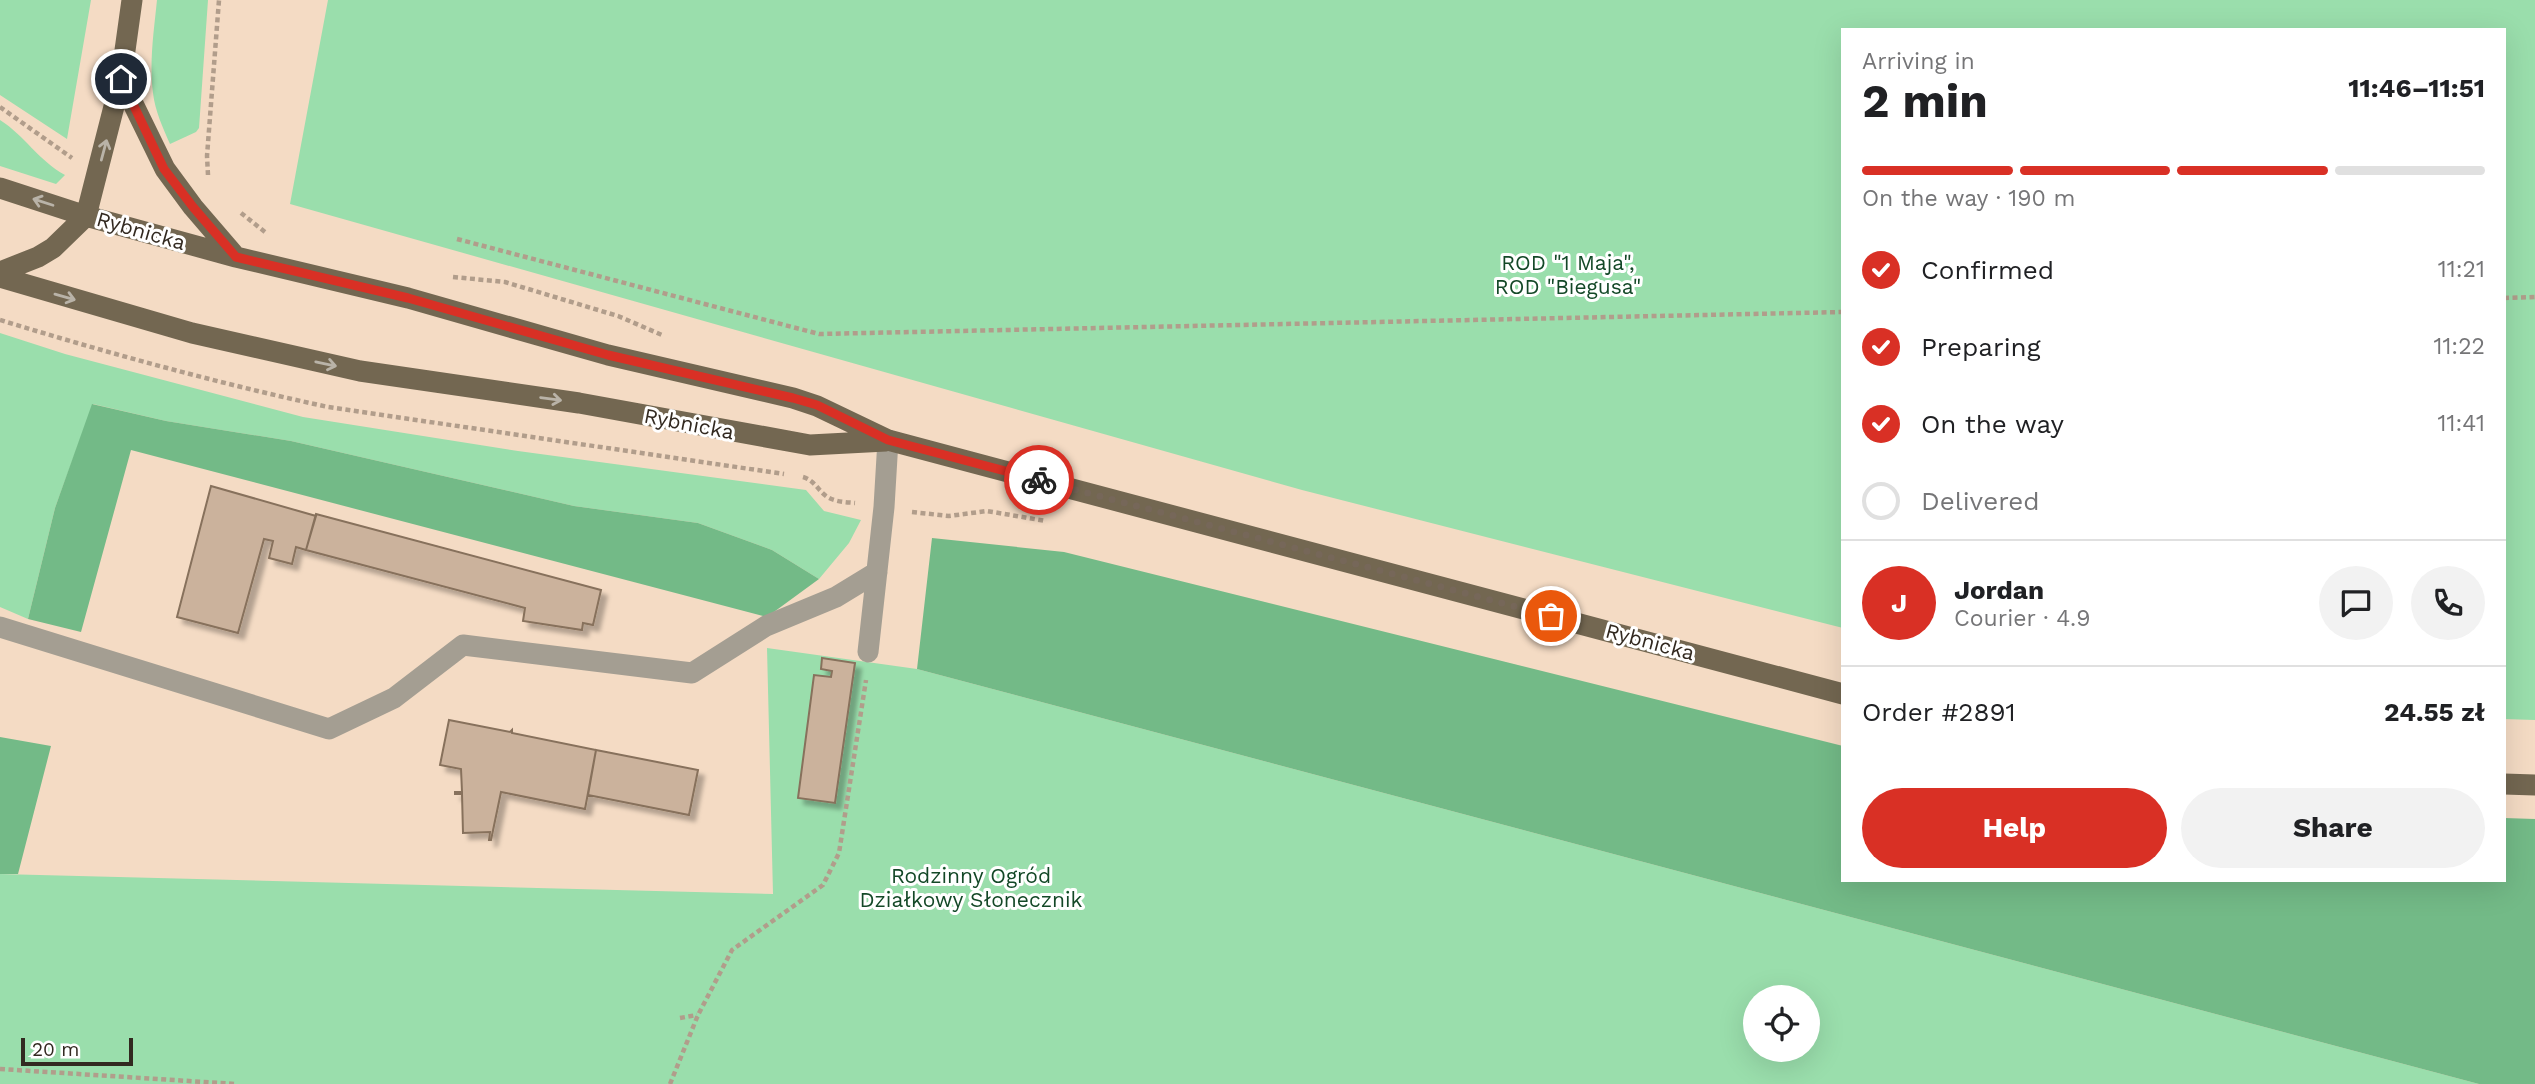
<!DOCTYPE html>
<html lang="en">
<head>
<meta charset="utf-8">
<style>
  :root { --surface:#fff; --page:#f2f2f2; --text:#202124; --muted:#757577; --line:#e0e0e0; --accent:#d93025 }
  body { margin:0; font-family:"Work Sans",sans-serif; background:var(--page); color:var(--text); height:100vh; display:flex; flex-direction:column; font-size:26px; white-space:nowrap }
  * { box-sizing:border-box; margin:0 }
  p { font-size:23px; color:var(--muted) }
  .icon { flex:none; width:38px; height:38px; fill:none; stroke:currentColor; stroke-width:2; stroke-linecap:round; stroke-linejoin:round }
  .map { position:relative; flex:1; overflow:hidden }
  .panel { position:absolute; left:1841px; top:28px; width:665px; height:854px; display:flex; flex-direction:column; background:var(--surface); border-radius:0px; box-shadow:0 7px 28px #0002 }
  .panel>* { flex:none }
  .controls { position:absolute; left:1743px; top:985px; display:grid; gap:14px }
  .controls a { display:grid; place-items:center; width:77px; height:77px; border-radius:50%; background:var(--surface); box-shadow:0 7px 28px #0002; font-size:35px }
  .scale { position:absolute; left:21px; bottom:18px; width:112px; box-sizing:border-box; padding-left:7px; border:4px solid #322920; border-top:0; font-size:19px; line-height:24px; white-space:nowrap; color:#322920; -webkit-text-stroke:5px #fff; paint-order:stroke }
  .pin { position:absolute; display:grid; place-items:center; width:60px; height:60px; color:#fff; margin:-30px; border:4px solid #fff; border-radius:50%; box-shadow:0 2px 7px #0007 }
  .courier { position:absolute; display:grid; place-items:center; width:70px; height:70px; margin:-35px; border:5px solid #d93025; border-radius:50%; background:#fff; color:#222; box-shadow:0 2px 9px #0007 }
  .summary em { font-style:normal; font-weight:700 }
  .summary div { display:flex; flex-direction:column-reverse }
  .summary { display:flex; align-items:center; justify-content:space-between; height:119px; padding:0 21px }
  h1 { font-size:46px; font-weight:700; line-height:52px }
  .bar { display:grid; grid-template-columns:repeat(4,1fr); gap:10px 7px; align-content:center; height:84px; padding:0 21px }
  .bar i { height:9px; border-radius:5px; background:var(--line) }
  .bar .active { background:var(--accent) }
  .bar p { grid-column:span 4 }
  .line { display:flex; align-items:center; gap:18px; padding:0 21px; border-top:2px solid var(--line) }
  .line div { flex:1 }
  .round { display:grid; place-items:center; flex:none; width:74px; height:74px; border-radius:37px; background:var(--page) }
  ol { padding:0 21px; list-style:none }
  li { display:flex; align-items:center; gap:21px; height:77px }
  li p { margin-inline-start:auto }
  li .icon { padding:7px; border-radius:50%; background:var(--accent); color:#fff; stroke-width:4 }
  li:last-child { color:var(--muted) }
  li i { width:38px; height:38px; border:4px solid var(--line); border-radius:50% }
  .primary-button { display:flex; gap:14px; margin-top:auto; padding:14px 21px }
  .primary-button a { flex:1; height:80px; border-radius:42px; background:var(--accent); color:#fff; font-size:28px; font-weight:700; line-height:80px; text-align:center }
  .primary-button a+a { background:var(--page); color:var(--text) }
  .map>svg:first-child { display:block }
  .green { fill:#9adeac; fill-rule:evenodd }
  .forest { fill:#73ba87 }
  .building { fill:#cbb29c; stroke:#87715c; stroke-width:2; filter:url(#shadow) }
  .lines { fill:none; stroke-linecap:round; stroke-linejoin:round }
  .path { stroke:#b19d8b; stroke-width:4.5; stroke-dasharray:5 3.5; stroke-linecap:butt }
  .minor { stroke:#a49e92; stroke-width:21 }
  .major { stroke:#736751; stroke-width:21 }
  .oneway { stroke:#b9b3a8 }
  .done { stroke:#766759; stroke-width:7; stroke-dasharray:0 12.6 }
  .route { stroke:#d93025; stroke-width:9 }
  .labels { text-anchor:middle; stroke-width:6; stroke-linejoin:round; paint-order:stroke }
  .street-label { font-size:21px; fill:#322920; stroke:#fff }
  .park-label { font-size:21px; fill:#134827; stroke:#fff }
</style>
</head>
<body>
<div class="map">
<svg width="2535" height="1084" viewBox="0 0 2535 1084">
  <defs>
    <filter id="shadow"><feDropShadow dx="6" dy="6" stdDeviation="2" flood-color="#0004"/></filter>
  </defs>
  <rect width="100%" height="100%" fill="#f4dbc4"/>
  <path class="green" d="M0,0H91L67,139L0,95Z
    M157,0H208L199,128L196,132L170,144C163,128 155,111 153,93C149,62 154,30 157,0Z
    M328,0H2535V720L2504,719V30H1843V628L1302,490L290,204Z
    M0,120C24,135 39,161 65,175L56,184L0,166Z
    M0,333L65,354L303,417L518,451L806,490L824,511L861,520L849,543L819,579L772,550L698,523L574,506L291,441L166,421L93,404L55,508L28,619L0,607Z
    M767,648L917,669L2479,1084H0V874L773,894ZM1755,998H1808V1050H1755Z"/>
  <path class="forest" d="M92,404L166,421L291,441L574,506L698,523L772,550L819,579L767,617L131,450L81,632L28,619L55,508Z
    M932,538L1064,552L1843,746V880H2504V818L2535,819V1084H2479L917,669Z
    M0,737L51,746L18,874H0Z"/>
  <path class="building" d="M211,486L316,516L306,550L296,547L292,564L269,558L273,541L264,539L238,633L177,617Z
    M316,514L601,590L593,625L583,623L582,630L523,621L525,608L306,550Z
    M822,658L855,663L835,803L798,798L814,675L831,677L832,671L821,669Z
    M449,720L510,732L512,730V733L596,750L585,809L501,792L491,840H489L490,832L463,833L462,794H455V792H462L461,769L440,765Z
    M596,750L698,770L689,815L588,795Z"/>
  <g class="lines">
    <path class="path" d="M0,107L72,158
      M208,175L207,156L219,0
      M241,213L265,232
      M457,239L819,334L1843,312
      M453,277L505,282L618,316L662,335
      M2504,298L2535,297
      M0,320C108,353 217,383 328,407L784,474
      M803,477C814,480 817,489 826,496C834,502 845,502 855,503
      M912,512L949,516L987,511L1046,521
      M680,1018L697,1015
      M0,1069L236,1084
      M670,1084L698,1015L732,950L823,885L839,853L866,680"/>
    <path class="minor" d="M0,627L329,729L394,698L463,645L692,673L766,626L836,597L877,572
      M868,652L884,507L888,440"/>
    <path class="major" d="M121,79L165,169L193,207L236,257
      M0,188L86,216L236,257L408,298L608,355L793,398L817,406L888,440L1843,694
      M0,272L38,257L53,248L86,216L121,79L132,0
      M0,277L192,333L360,371L579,403L810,445L886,441
      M2504,784L2535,785"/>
  </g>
  <defs><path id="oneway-shaft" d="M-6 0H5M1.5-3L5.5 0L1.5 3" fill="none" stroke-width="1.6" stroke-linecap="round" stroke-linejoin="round" transform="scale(1.75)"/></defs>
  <g class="oneway">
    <use href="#oneway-shaft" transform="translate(104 150) rotate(-75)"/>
    <use href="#oneway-shaft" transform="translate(43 202) rotate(-162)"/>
    <use href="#oneway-shaft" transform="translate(65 297) rotate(16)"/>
    <use href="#oneway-shaft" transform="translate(326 364) rotate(12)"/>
    <use href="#oneway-shaft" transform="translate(551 399) rotate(8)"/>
  </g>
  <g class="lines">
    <path class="done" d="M1039,480L1551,616"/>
    <path class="route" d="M121,79L164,169L193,207L236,257L408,298L608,355L793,398L817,405L888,440L1039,480"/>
  </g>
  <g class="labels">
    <g class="street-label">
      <text transform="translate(141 231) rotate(16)" y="7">Rybnicka</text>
      <text transform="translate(689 424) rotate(11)" y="7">Rybnicka</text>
      <text transform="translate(1650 642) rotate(15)" y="7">Rybnicka</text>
    </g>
    <g class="park-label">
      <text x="1568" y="270">ROD "1 Maja",<tspan x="1568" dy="24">ROD "Biegusa"</tspan></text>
      <text x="971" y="883">Rodzinny Ogród<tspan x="971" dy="24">Działkowy Słonecznik</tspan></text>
    </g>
  </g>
</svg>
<div class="controls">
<a><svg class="icon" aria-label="locate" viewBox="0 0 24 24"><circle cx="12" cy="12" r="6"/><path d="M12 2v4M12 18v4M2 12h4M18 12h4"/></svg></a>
</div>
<div class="scale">20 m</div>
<div class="pin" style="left:1551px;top:616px;background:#ea580c"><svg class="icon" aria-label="bag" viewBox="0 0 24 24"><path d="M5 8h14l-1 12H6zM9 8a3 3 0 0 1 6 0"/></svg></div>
<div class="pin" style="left:121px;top:79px;background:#1f2937"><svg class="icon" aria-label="home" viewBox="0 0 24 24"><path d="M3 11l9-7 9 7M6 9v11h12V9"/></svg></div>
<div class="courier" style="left:1039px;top:480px"><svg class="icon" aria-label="bike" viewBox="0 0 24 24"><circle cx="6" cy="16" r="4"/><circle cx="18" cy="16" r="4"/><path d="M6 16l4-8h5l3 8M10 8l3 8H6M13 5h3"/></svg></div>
<section class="panel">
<div class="summary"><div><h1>2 min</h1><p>Arriving in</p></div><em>11:46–11:51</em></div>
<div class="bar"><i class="active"></i><i class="active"></i><i class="active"></i><i></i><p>On the way · 190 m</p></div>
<ol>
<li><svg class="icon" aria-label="check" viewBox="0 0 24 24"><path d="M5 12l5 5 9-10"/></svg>Confirmed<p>11:21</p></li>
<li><svg class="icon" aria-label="check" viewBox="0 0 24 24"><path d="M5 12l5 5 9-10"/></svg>Preparing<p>11:22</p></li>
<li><svg class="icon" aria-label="check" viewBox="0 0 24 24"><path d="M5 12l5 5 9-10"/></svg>On the way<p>11:41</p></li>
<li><i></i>Delivered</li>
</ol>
<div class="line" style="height:126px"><b class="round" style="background:var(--accent);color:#fff">J</b><div><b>Jordan</b><p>Courier · 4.9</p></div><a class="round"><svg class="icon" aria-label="chat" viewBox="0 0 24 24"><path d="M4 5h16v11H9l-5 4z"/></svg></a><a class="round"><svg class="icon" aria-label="phone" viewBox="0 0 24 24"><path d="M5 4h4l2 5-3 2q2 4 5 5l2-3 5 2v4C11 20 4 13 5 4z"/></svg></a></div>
<div class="line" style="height:91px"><div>Order #2891</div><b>24.55 zł</b></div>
<div class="primary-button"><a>Help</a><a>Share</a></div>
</section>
</div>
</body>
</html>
